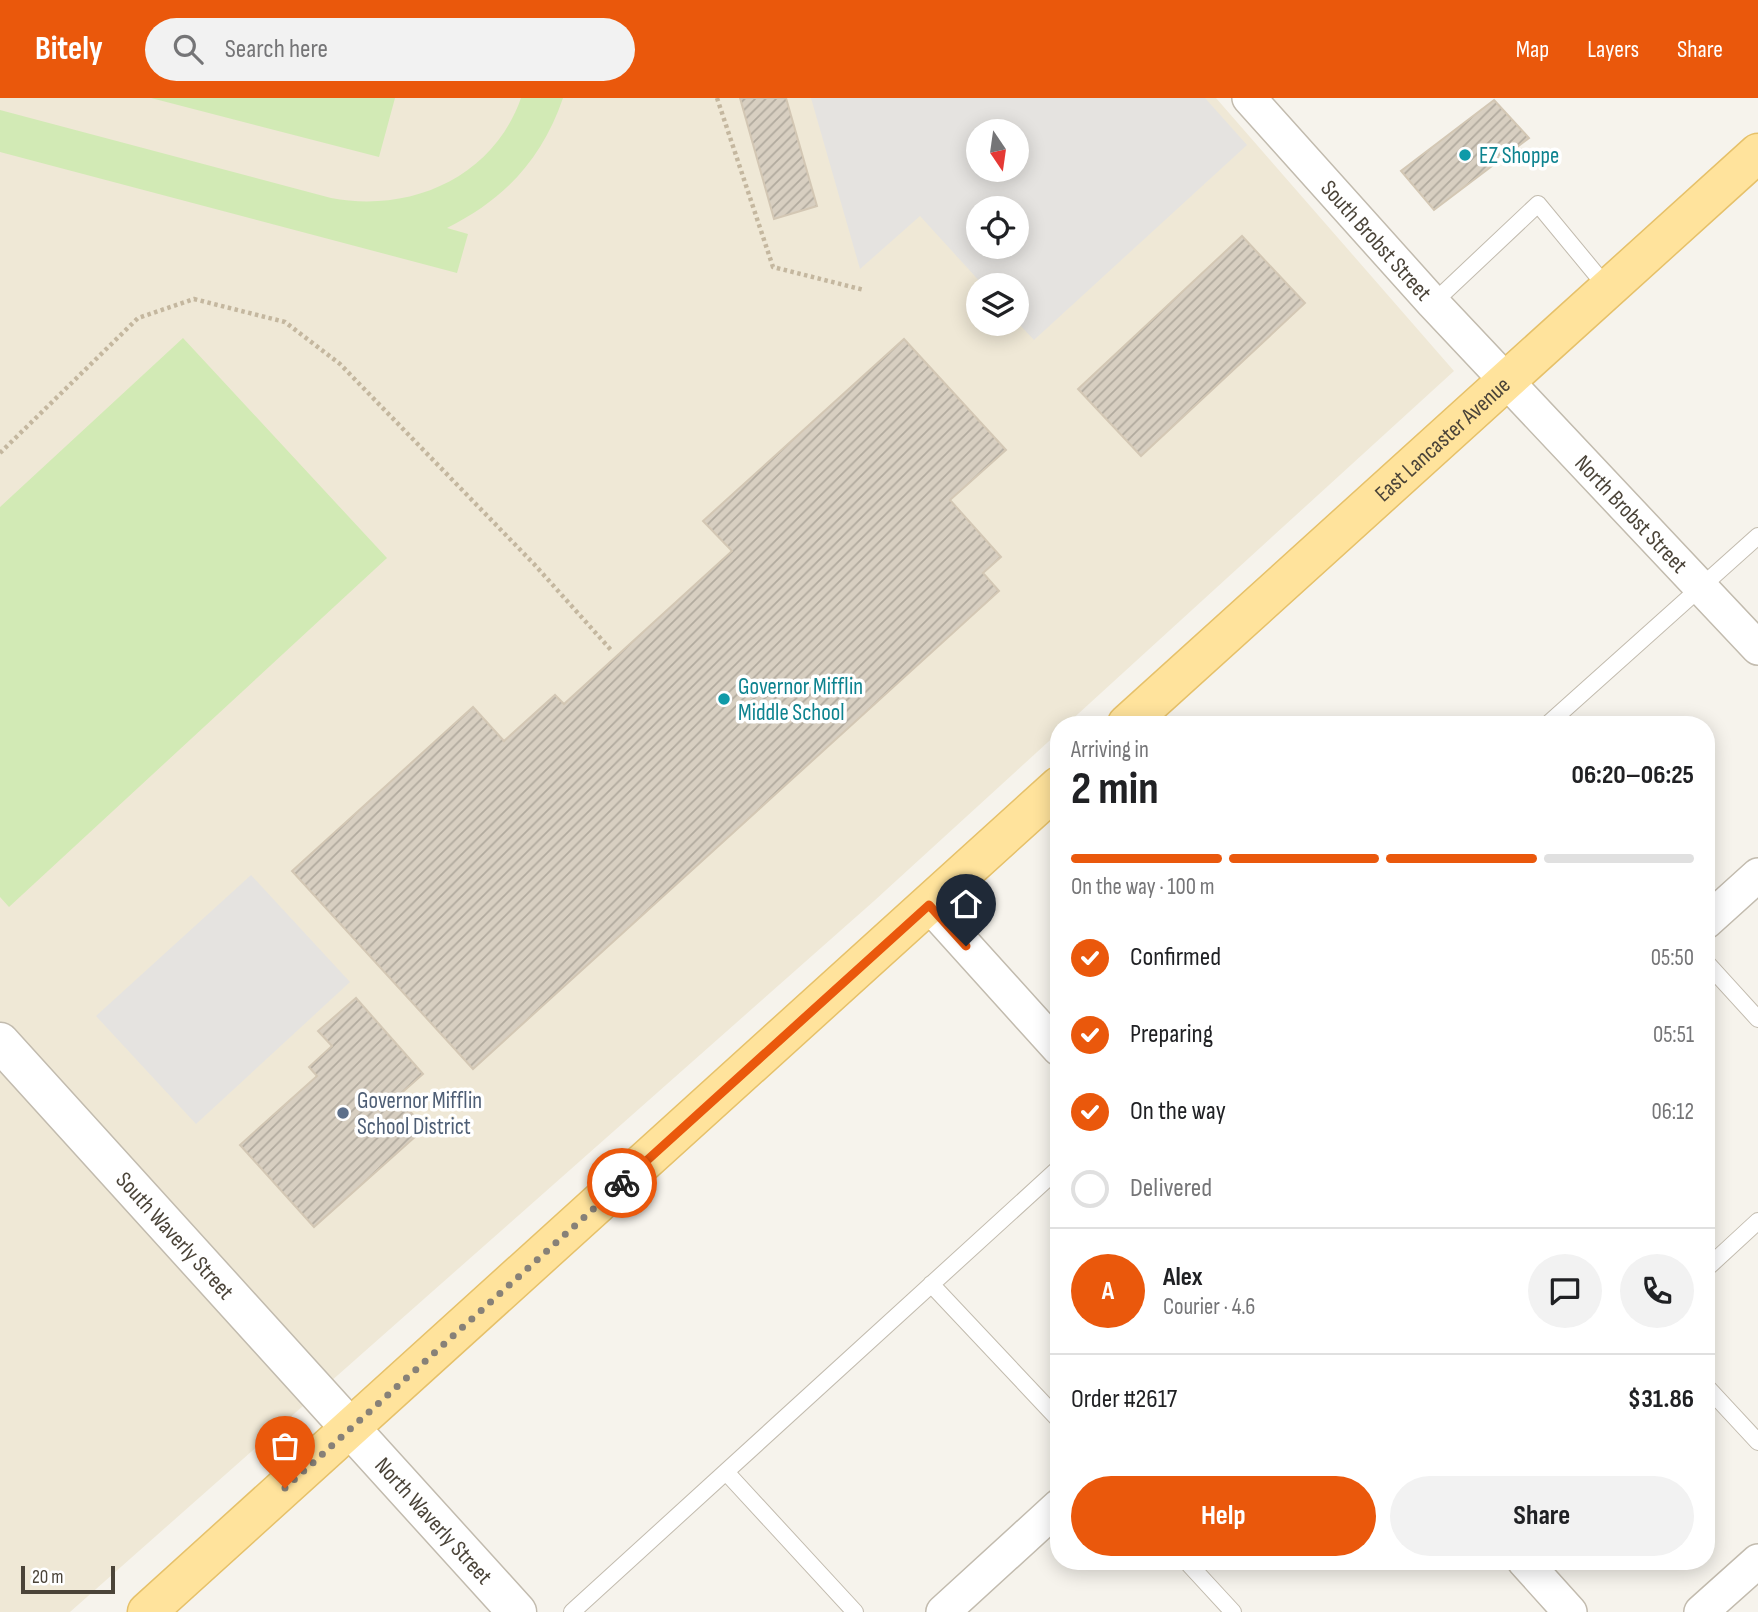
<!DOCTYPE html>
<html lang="en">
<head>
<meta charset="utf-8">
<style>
  :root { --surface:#fff; --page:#f2f2f2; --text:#202124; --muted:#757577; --line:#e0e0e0; --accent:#ea580c }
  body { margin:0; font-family:"Sofia Sans Condensed",sans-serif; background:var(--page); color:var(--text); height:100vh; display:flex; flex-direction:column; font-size:26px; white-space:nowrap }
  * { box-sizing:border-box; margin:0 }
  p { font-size:23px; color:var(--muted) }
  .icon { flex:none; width:38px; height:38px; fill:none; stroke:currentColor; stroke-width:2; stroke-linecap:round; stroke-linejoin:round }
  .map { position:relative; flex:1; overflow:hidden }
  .drawer { position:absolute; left:1050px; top:618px; width:665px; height:854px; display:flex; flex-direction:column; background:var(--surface); border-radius:28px; box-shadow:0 4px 18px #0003 }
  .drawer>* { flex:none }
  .needle { width:46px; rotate:167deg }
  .buttons { position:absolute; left:966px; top:21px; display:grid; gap:14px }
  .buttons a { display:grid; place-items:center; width:63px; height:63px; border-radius:50%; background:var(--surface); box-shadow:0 4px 18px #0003; font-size:35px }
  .scale { position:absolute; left:21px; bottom:18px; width:94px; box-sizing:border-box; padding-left:7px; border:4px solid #4b4439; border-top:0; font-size:19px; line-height:24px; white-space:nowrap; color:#4b4439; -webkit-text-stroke:5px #fff; paint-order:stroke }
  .pin { position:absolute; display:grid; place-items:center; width:60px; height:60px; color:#fff; margin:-72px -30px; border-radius:50% 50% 50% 0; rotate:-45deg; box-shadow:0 0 7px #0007 }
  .pin .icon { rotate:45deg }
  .courier { position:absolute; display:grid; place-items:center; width:70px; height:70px; margin:-35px; border:5px solid #ea580c; border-radius:50%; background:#fff; color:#222; box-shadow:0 2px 9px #0007 }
  .headline em { font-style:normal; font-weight:700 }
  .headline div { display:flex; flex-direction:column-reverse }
  .headline { display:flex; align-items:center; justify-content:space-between; height:119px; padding:0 21px }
  h1 { font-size:46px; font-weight:700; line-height:52px }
  .bar { display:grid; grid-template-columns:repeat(4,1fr); gap:10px 7px; align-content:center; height:84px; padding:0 21px }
  .bar i { height:9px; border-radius:5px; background:var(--line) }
  .bar .current { background:var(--accent) }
  .bar p { grid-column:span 4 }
  .line { display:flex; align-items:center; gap:18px; padding:0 21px; border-top:2px solid var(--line) }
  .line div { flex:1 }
  .round { display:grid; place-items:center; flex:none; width:74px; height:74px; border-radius:37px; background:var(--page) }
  ol { padding:0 21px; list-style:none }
  li { display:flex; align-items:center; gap:21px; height:77px }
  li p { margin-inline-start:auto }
  li .icon { padding:7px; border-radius:50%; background:var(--accent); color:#fff; stroke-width:4 }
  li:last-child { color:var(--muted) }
  li i { width:38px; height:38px; border:4px solid var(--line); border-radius:50% }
  .action { display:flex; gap:14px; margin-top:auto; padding:14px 21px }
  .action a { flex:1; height:80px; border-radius:42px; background:var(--accent); color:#fff; font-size:28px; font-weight:700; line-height:80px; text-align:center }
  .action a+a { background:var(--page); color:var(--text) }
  header { display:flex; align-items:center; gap:42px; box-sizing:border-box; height:98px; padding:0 35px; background:var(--accent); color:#fff }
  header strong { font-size:33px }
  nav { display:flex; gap:38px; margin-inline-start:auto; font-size:24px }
  .search { width:490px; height:63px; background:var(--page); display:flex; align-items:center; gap:18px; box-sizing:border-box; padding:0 24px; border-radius:38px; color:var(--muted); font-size:26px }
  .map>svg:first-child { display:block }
  .education { fill:#efe8d6; fill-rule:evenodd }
  .pitch { fill:#d2eab5 }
  .parking { fill:#e5e3e0; fill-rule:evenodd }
  .building { fill:url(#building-hatch); stroke:#d3c7b4; stroke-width:2 }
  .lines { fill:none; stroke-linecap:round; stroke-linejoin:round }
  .service-casing { stroke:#c2bbae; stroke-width:18 }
  .minor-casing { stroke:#c2bbae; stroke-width:36 }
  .tertiary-casing { stroke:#c2bbae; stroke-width:41 }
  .primary-casing { stroke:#e6c16a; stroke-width:41 }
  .path { stroke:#c4b79f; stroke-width:4.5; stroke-dasharray:3.5 3.5; stroke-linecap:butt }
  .service { stroke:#fff; stroke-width:16 }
  .minor { stroke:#fff; stroke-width:33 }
  .tertiary { stroke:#fff; stroke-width:38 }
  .primary { stroke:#ffe39c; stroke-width:38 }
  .done { stroke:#878178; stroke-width:7; stroke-dasharray:0 12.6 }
  .route { stroke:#ea580c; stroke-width:9 }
  .culture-dot { fill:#0f9aa8; stroke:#fff; stroke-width:2.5 }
  .service-dot { fill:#5c6f8a; stroke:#fff; stroke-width:2.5 }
  .labels { text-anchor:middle; stroke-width:7; stroke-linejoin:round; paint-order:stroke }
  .culture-label { font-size:23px; fill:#0d838f; stroke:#fff; text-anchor:start }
  .street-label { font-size:23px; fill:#4b4439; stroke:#fff }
  .service-label { font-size:23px; fill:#4e5e75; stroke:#fff; text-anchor:start }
</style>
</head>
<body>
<header>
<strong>Bitely</strong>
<div class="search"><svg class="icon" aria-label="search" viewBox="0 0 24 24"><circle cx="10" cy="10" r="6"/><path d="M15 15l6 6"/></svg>Search here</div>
<nav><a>Map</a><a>Layers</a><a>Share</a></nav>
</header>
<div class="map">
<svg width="1758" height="1514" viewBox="0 0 1758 1514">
  <defs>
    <pattern id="building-hatch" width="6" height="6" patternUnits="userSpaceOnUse" patternTransform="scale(1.75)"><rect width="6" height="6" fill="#d8cfc1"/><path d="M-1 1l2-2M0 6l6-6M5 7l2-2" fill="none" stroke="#b1aa9e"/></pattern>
  </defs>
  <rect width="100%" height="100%" fill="#f6f3ec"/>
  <path class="education" d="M0,0H1216L1454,273L1067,626H1059V634L874,803L70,1514H0ZM978,33H1017V72H978ZM978,110H1017V149H978ZM978,187H1017V226H978Z"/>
  <path class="pitch" d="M151,0H395L379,59Z
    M521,0H563C542,61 505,101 447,130L468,136L457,175L0,54V12L331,100C410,115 493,80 521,0Z
    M183,240L387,460L9,809L0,799V409Z"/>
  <path class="parking" d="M811,0H1205L1247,47L1034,242L1017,224V187H983L920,118L860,171ZM978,33H1017V72H978ZM978,110H1017V149H978Z
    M251,777L350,884L196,1026L96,918Z"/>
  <path class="building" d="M740,0H786L817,108L774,121Z
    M1494,2L1529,40L1434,112L1401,73Z
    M1242,138L1305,205L1141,358L1078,291Z
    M904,241L1006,352L950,402L1001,459L983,475L999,493L473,971L292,773L473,609L504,643L555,597L564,606L732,453L703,423Z
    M356,900L423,976L397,999L425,1030L314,1129L240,1047L317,978L309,969L332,948L318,933Z"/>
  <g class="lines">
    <defs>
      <path id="service" d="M1433,205L1538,106L1609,192
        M1548,626L1758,438
        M1706,864L1758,921
        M1706,1171L1758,1123
        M931,1186L1059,1322
        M1706,1288L1758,1344
        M726,1374L855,1514
        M1186,1463L1233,1514
        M572,1514L1059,1070"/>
      <g id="minor">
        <path id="s1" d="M1249,0L1433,205L1758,550"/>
        <path d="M929,807L1059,951"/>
        <path d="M1706,824L1758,777"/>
        <path d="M1524,1463L1570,1514"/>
        <path d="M943,1514L1059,1408"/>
        <path d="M1701,1514L1758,1463"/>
      </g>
      <g id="tertiary">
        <path id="s2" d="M0,944L517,1514"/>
      </g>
      <g id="primary">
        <path id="s3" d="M1127,626L1758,55"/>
        <path d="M147,1514L1059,688"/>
      </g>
    </defs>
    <use href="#service" class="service-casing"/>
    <use href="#minor" class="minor-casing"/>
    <use href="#tertiary" class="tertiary-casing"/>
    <use href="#primary" class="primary-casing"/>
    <path class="path" d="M717,0L773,169L864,192
      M0,355L138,220L194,201L285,224L340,266L534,466L611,552"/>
    <use href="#service" class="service"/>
    <use href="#minor" class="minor"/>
    <use href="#tertiary" class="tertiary"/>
    <use href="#primary" class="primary"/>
  </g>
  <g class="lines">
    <path class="done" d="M285,1390L622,1085"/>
    <path class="route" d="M622,1085L929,807L966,848"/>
  </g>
  <g class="culture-dot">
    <circle cx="1465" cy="57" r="7"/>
    <circle cx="724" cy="601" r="7"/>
  </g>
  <circle class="service-dot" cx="343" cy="1015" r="7"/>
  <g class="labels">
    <g class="culture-label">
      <text x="1479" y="65">EZ Shoppe</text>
      <text x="738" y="596">Governor Mifflin<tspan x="738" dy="26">Middle School</tspan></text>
    </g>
    <g class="street-label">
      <text dy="8" stroke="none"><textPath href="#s1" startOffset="191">South Brobst Street</textPath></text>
      <text dy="8" stroke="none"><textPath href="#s3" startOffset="425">East Lancaster Avenue</textPath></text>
      <text dy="8" stroke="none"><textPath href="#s1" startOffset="565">North Brobst Street</textPath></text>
      <text dy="8" stroke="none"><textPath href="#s2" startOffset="261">South Waverly Street</textPath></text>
      <text dy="8" stroke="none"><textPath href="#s2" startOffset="646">North Waverly Street</textPath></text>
    </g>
    <g class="service-label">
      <text x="357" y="1010">Governor Mifflin<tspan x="357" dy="26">School District</tspan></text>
    </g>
  </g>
</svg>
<div class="buttons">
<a><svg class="needle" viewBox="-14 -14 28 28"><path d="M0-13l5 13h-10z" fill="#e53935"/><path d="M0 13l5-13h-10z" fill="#757577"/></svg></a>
<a><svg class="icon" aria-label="locate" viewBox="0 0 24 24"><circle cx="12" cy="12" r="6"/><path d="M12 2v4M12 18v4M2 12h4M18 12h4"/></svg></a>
<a><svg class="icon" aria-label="layers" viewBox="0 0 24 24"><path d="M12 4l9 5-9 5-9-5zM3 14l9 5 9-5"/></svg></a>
</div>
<div class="scale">20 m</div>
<div class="pin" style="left:285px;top:1390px;background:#ea580c"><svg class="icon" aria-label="bag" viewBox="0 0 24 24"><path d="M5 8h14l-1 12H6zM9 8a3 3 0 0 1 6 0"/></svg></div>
<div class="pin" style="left:966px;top:848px;background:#1f2937"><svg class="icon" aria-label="home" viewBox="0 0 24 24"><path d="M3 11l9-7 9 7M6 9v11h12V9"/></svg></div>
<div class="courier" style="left:622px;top:1085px"><svg class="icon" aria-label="bike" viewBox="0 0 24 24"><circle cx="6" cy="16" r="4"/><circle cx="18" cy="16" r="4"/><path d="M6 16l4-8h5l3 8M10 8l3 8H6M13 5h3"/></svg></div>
<section class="drawer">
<div class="headline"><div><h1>2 min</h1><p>Arriving in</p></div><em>06:20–06:25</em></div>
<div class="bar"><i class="current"></i><i class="current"></i><i class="current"></i><i></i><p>On the way · 100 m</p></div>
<ol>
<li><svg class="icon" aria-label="check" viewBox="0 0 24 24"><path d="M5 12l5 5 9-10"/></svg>Confirmed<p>05:50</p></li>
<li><svg class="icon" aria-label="check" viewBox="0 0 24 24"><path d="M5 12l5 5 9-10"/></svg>Preparing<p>05:51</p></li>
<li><svg class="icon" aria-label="check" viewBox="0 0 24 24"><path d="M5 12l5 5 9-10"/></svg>On the way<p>06:12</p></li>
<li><i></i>Delivered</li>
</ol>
<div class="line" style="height:126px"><b class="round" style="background:var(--accent);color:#fff">A</b><div><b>Alex</b><p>Courier · 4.6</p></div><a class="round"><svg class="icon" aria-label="chat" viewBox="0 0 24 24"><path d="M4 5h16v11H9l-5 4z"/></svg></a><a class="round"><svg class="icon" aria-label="phone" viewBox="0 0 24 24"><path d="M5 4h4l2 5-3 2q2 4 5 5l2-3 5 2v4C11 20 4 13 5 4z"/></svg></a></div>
<div class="line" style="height:91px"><div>Order #2617</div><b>$31.86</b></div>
<div class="action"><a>Help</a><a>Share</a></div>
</section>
</div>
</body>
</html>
